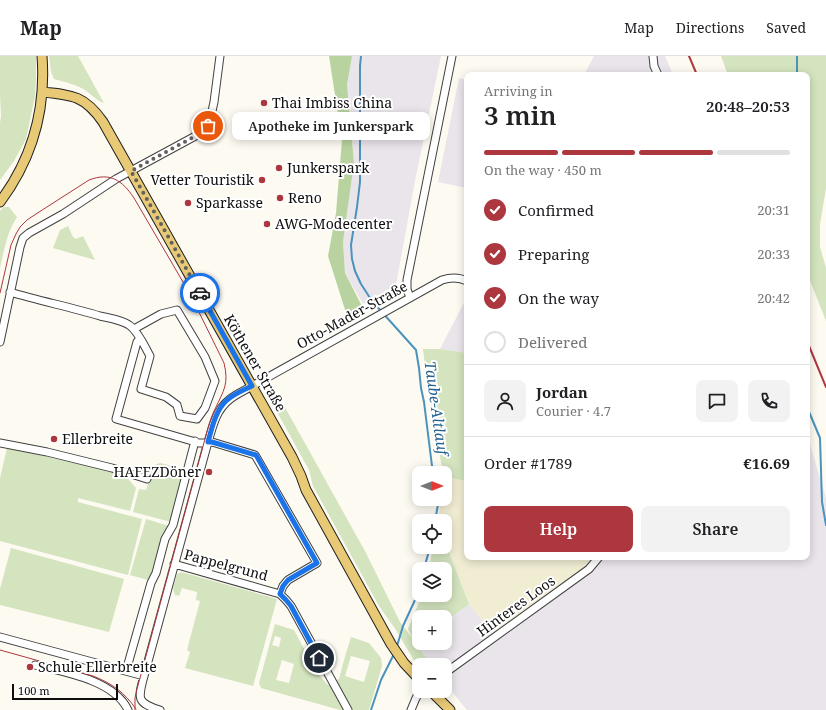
<!DOCTYPE html>
<html lang="en">
<head>
<meta charset="utf-8">
<style>
  :root { --surface:#fff; --page:#f2f2f2; --text:#202124; --muted:#757577; --line:#e0e0e0; --accent:#ad373f }
  body { margin:0; font-family:"Noto Serif",serif; background:var(--page); color:var(--text); height:100vh; display:flex; flex-direction:column; font-size:15px; white-space:nowrap }
  * { box-sizing:border-box; margin:0 }
  p { font-size:13px; color:var(--muted) }
  .icon { flex:none; width:22px; height:22px; fill:none; stroke:currentColor; stroke-width:2; stroke-linecap:round; stroke-linejoin:round }
  .map { position:relative; flex:1; overflow:hidden }
  .panel { position:absolute; left:464px; top:16px; width:346px; height:488px; display:flex; flex-direction:column; background:var(--surface); border-radius:8px; box-shadow:0 2px 10px #0003 }
  .panel>* { flex:none }
  .needle { width:26px; rotate:90deg }
  .controls { position:absolute; left:412px; top:410px; display:grid; gap:8px }
  .controls a { display:grid; place-items:center; width:40px; height:40px; border-radius:8px; background:var(--surface); box-shadow:0 2px 10px #0003; font-size:20px }
  .scale { position:absolute; left:12px; bottom:10px; width:106px; box-sizing:border-box; padding-left:4px; border:2px solid #0e0e0e; border-top:0; font-size:11px; line-height:14px; white-space:nowrap; color:#0e0e0e; -webkit-text-stroke:3px #fff; paint-order:stroke }
  .pin { position:absolute; display:grid; place-items:center; width:34px; height:34px; color:#fff; margin:-17px; border:2px solid #fff; border-radius:50%; box-shadow:0 1px 4px #0007 }
  .courier { position:absolute; display:grid; place-items:center; width:40px; height:40px; margin:-20px; border:3px solid #1a73e8; border-radius:50%; background:#fff; color:#222; box-shadow:0 1px 5px #0007 }
  .bubble { position:absolute; height:28px; border-radius:8px; background:var(--surface); box-shadow:0 2px 10px #0003; font-size:13px; font-weight:600; line-height:28px; text-align:center }
  .headline em { font-style:normal; font-weight:600 }
  .headline div { display:flex; flex-direction:column-reverse }
  .headline { display:flex; align-items:center; justify-content:space-between; height:68px; padding:0 20px }
  h1 { font-size:26px; font-weight:600; line-height:30px }
  .bar { display:grid; grid-template-columns:repeat(4,1fr); gap:6px 4px; align-content:center; height:48px; padding:0 20px }
  .bar i { height:5px; border-radius:3px; background:var(--line) }
  .bar .current { background:var(--accent) }
  .bar p { grid-column:span 4 }
  .line { display:flex; align-items:center; gap:10px; padding:0 20px; border-top:1px solid var(--line) }
  .line div { flex:1 }
  .round { display:grid; place-items:center; flex:none; width:42px; height:42px; border-radius:8px; background:var(--page) }
  ol { padding:0 20px; list-style:none }
  li { display:flex; align-items:center; gap:12px; height:44px }
  li p { margin-inline-start:auto }
  li .icon { padding:4px; border-radius:50%; background:var(--accent); color:#fff; stroke-width:4 }
  li:last-child { color:var(--muted) }
  li i { width:22px; height:22px; border:2px solid var(--line); border-radius:50% }
  .action { display:flex; gap:8px; margin-top:auto; padding:8px 20px }
  .action a { flex:1; height:46px; border-radius:8px; background:var(--accent); color:#fff; font-size:16px; font-weight:600; line-height:46px; text-align:center }
  .action a+a { background:var(--page); color:var(--text) }
  header { display:flex; align-items:center; gap:24px; box-sizing:border-box; height:56px; padding:0 20px; background:var(--surface); border-bottom:1px solid var(--line) }
  header strong { font-size:19px }
  nav { display:flex; gap:22px; margin-inline-start:auto; font-size:14px }
  .map>svg:first-child { display:block }
  .industrial { fill:#eae4eb }
  .farmland { fill:#f1edd3 }
  .green { fill:#d3e4be; fill-rule:evenodd }
  .forest { fill:#b8d39f }
  .lines { fill:none; stroke-linecap:round; stroke-linejoin:round }
  .stream { stroke:#4b92bd; stroke-width:2 }
  .minor-casing { stroke:#414141; stroke-width:9 }
  .major-casing { stroke:#1f1f1f; stroke-width:11 }
  .minor { stroke:#fff; stroke-width:7 }
  .major { stroke:#e8c976; stroke-width:9 }
  .tram { stroke:#ad373f; stroke-width:1 }
  .rail { stroke:#ad373f; stroke-width:2 }
  .done { stroke:#62615d; stroke-width:4; stroke-dasharray:0 7.2 }
  .route { stroke:#1a73e8; stroke-width:5 }
  .poi-dot { fill:#ad373f; stroke:#fff; stroke-width:1.5 }
  .labels { text-anchor:middle; stroke-width:4; stroke-linejoin:round; paint-order:stroke }
  .poi-label { font-size:14px; fill:#0e0e0e; stroke:#fff; text-anchor:start }
  .street-label { font-size:14px; fill:#0e0e0e; stroke:#fff }
  .water-label { font-size:15px; font-style:italic; fill:#266591; stroke:#fff }
</style>
</head>
<body>
<header>
<strong>Map</strong>
<nav><a>Map</a><a>Directions</a><a>Saved</a></nav>
</header>
<div class="map">
<svg width="826" height="654" viewBox="0 0 826 654">
  <rect width="100%" height="100%" fill="#fdfaf1"/>
  <path class="industrial" d="M352,0H441L415,125L396,229L363,248L345,217L343,186L354,107L347,29Z
    M594,0H665L673,19H584Z
    M459,22L467,24V132L438,126Z
    M467,241V297L440,293Z
    M807,378L826,442V654H467L445,627V609H431L416,587L419,584V587H445V566L469,548L492,576L583,513L591,501H807Z"/>
  <path class="farmland" d="M445,421L467,425V501H591L583,513L492,577L469,548L445,486V465H438L441,443H445Z"/>
  <path class="green" d="M0,0H36V23L35,40L26,83L14,105L0,124V67L1,60L0,38Z
    M49,0H78L104,47C97,45 91,38 85,34C76,28 64,26 54,23L51,16Z
    M721,0H826V132L820,168V191L826,212V265L807,217V19H728Z
    M3,151H9L17,161C7,176 4,195 0,212V155Z
    M68,170L73,181L76,183L83,180L95,204L53,192L60,174Z
    M423,293H440L467,297V425L445,421V417H443L428,333Z
    M277,337L366,497L400,566L413,583L408,573L422,539H445V513H429L433,491H445V486L469,548L445,566V561H419V584L416,587L431,609H419V611L416,608L396,574L379,550L313,430L309,414L276,354L271,338Z
    M7,392L124,418L136,432L130,455L78,442V446L142,463L128,519L0,485V422Z
    M160,407L185,413L171,466L133,456L139,433L146,434L151,420L148,419L152,410Z
    M146,463L169,470L154,516L148,524L130,519Z
    M11,492L124,523L109,576L0,549V533Z
    M181,516L277,543L253,630L185,612L190,596L187,594L200,545L196,544L197,536L182,532L179,540L175,539L173,533L177,518Z
    M275,568L294,574L317,617L328,629L339,623L344,604L351,581L369,587L381,602L382,610L369,654H340L261,632L259,627ZM275,580L281,582L279,591L272,589ZM351,600L370,605L364,626L345,620ZM282,604L294,608L289,627L276,624Z"/>
  <path class="forest" d="M329,0H352L347,29L354,107L343,186L345,217L365,256L348,263L328,200L336,157L342,84Z"/>
  <g class="lines">
    <path class="stream" d="M361,0L360,10V126L357,151L351,189L352,203L355,215L361,228L372,245L416,294L419,312L421,332L424,346L432,410L434,417
      M797,19V0
      M807,351L820,382L822,446L826,469
      M435,465L439,443
      M424,513L430,491
      M397,590L403,570L415,544L419,531
      M371,654L381,624L394,598"/>
    <defs>
      <path id="minor" d="M653,0L654,10L658,19
        M10,236C40,245 70,251 100,260C109,262 122,264 129,269C138,275 145,291 150,300L141,333L166,341L177,349L180,360L197,363L205,352L215,325L205,301L177,254L161,258L134,273
        M410,242L407,233V224L452,0
        M140,282L137,286L116,363L199,387H204L212,386L255,399L317,507L288,524L283,530L280,538
        M0,286L20,191L23,182L29,177L63,158L116,123L201,77L208,70L210,64L214,46L220,0
        M0,387L47,396L112,412L147,423
        M174,508L280,538L286,544L291,550L348,654
        M0,581L144,620L208,386C214,366 217,350 236,339L442,224C451,221 459,221 467,225
        M35,609C64,616 114,624 128,654
        M126,615L151,527L156,517L165,483L173,469L195,385
        M445,617L589,513L599,501
        M144,620C138,642 136,647 160,654
        M411,654L416,642L420,635"/>
      <path id="major" d="M42,36C73,39 85,40 103,66L292,401L301,420L306,434L391,588L404,607L419,623
        M0,146C32,103 46,53 42,0
        M431,635L450,654"/>
    </defs>
    <use href="#minor" class="minor-casing"/>
    <use href="#major" class="major-casing"/>
    <use href="#minor" class="minor"/>
    <use href="#major" class="major"/>
    <path class="tram" d="M0,237L11,189L16,178L20,171L27,164L36,158L89,124C110,116 122,124 134,142L190,238L224,307C229,328 224,334 215,353C212,359 210,365 208,372L137,633L135,642V654
      M0,594L93,620C113,628 124,636 136,653"/>
    <path class="rail" d="M689,0L697,19
      M807,285L826,331"/>
  </g>
  <g class="lines">
    <path class="done" d="M200,237L131,115L201,77L208,70"/>
    <path class="route" d="M200,237L252,330C243,334 234,338 227,344C215,355 212,372 208,386H212L256,399L317,507L288,524L283,530L280,538L286,544L291,550L319,602"/>
  </g>
  <g class="poi-dot">
    <circle cx="264" cy="47" r="4"/>
    <circle cx="279" cy="112" r="4"/>
    <circle cx="262" cy="124" r="4"/>
    <circle cx="280" cy="142" r="4"/>
    <circle cx="188" cy="147" r="4"/>
    <circle cx="267" cy="168" r="4"/>
    <circle cx="54" cy="383" r="4"/>
    <circle cx="209" cy="416" r="4"/>
    <circle cx="30" cy="611" r="4"/>
  </g>
  <g class="labels">
    <g class="poi-label">
      <text x="272" y="52">Thai Imbiss China</text>
      <text x="287" y="117">Junkerspark</text>
      <text x="254" y="129" text-anchor="end">Vetter Touristik</text>
      <text x="288" y="147">Reno</text>
      <text x="196" y="152">Sparkasse</text>
      <text x="275" y="173">AWG-Modecenter</text>
      <text x="62" y="388">Ellerbreite</text>
      <text x="201" y="421" text-anchor="end">HAFEZDöner</text>
      <text x="38" y="616">Schule Ellerbreite</text>
    </g>
    <g class="street-label">
      <text transform="translate(352 259) rotate(-29)" y="5">Otto-Mader-Straße</text>
      <text transform="translate(255 307) rotate(60)" y="5">Köthener Straße</text>
      <text transform="translate(226 509) rotate(15)" y="5">Pappelgrund</text>
      <text transform="translate(516 550) rotate(-36)" y="5">Hinteres Loos</text>
    </g>
    <g class="water-label">
      <text transform="translate(436 352) rotate(82)" y="5">Taube-Altlauf</text>
    </g>
  </g>
</svg>
<div class="controls">
<a><svg class="needle" viewBox="-14 -14 28 28"><path d="M0-13l5 13h-10z" fill="#e53935"/><path d="M0 13l5-13h-10z" fill="#757577"/></svg></a>
<a><svg class="icon" aria-label="locate" viewBox="0 0 24 24"><circle cx="12" cy="12" r="6"/><path d="M12 2v4M12 18v4M2 12h4M18 12h4"/></svg></a>
<a><svg class="icon" aria-label="layers" viewBox="0 0 24 24"><path d="M12 4l9 5-9 5-9-5zM3 14l9 5 9-5"/></svg></a>
<a>+</a>
<a>−</a>
</div>
<div class="scale">100 m</div>
<div class="pin" style="left:208px;top:70px;background:#ea580c"><svg class="icon" aria-label="bag" viewBox="0 0 24 24"><path d="M5 8h14l-1 12H6zM9 8a3 3 0 0 1 6 0"/></svg></div>
<div class="pin" style="left:319px;top:602px;background:#1f2937"><svg class="icon" aria-label="home" viewBox="0 0 24 24"><path d="M3 11l9-7 9 7M6 9v11h12V9"/></svg></div>
<div class="courier" style="left:200px;top:237px"><svg class="icon" aria-label="car" viewBox="0 0 24 24"><path d="M5 17H2v-5l4-1 3-4h7l3 4 3 1v5h-3M9 17h6M6 11h13"/><circle cx="7" cy="17" r="2"/><circle cx="17" cy="17" r="2"/></svg></div>
<div class="bubble" style="left:232px;top:56px;width:198px">Apotheke im Junkerspark</div>
<section class="panel">
<div class="headline"><div><h1>3 min</h1><p>Arriving in</p></div><em>20:48–20:53</em></div>
<div class="bar"><i class="current"></i><i class="current"></i><i class="current"></i><i></i><p>On the way · 450 m</p></div>
<ol>
<li><svg class="icon" aria-label="check" viewBox="0 0 24 24"><path d="M5 12l5 5 9-10"/></svg>Confirmed<p>20:31</p></li>
<li><svg class="icon" aria-label="check" viewBox="0 0 24 24"><path d="M5 12l5 5 9-10"/></svg>Preparing<p>20:33</p></li>
<li><svg class="icon" aria-label="check" viewBox="0 0 24 24"><path d="M5 12l5 5 9-10"/></svg>On the way<p>20:42</p></li>
<li><i></i>Delivered</li>
</ol>
<div class="line" style="height:72px"><a class="round"><svg class="icon" aria-label="person" viewBox="0 0 24 24"><circle cx="12" cy="8" r="4"/><path d="M4 21q1-7 8-7t8 7"/></svg></a><div><b>Jordan</b><p>Courier · 4.7</p></div><a class="round"><svg class="icon" aria-label="chat" viewBox="0 0 24 24"><path d="M4 5h16v11H9l-5 4z"/></svg></a><a class="round"><svg class="icon" aria-label="phone" viewBox="0 0 24 24"><path d="M5 4h4l2 5-3 2q2 4 5 5l2-3 5 2v4C11 20 4 13 5 4z"/></svg></a></div>
<div class="line" style="height:52px"><div>Order #1789</div><b>€16.69</b></div>
<div class="action"><a>Help</a><a>Share</a></div>
</section>
</div>
</body>
</html>
